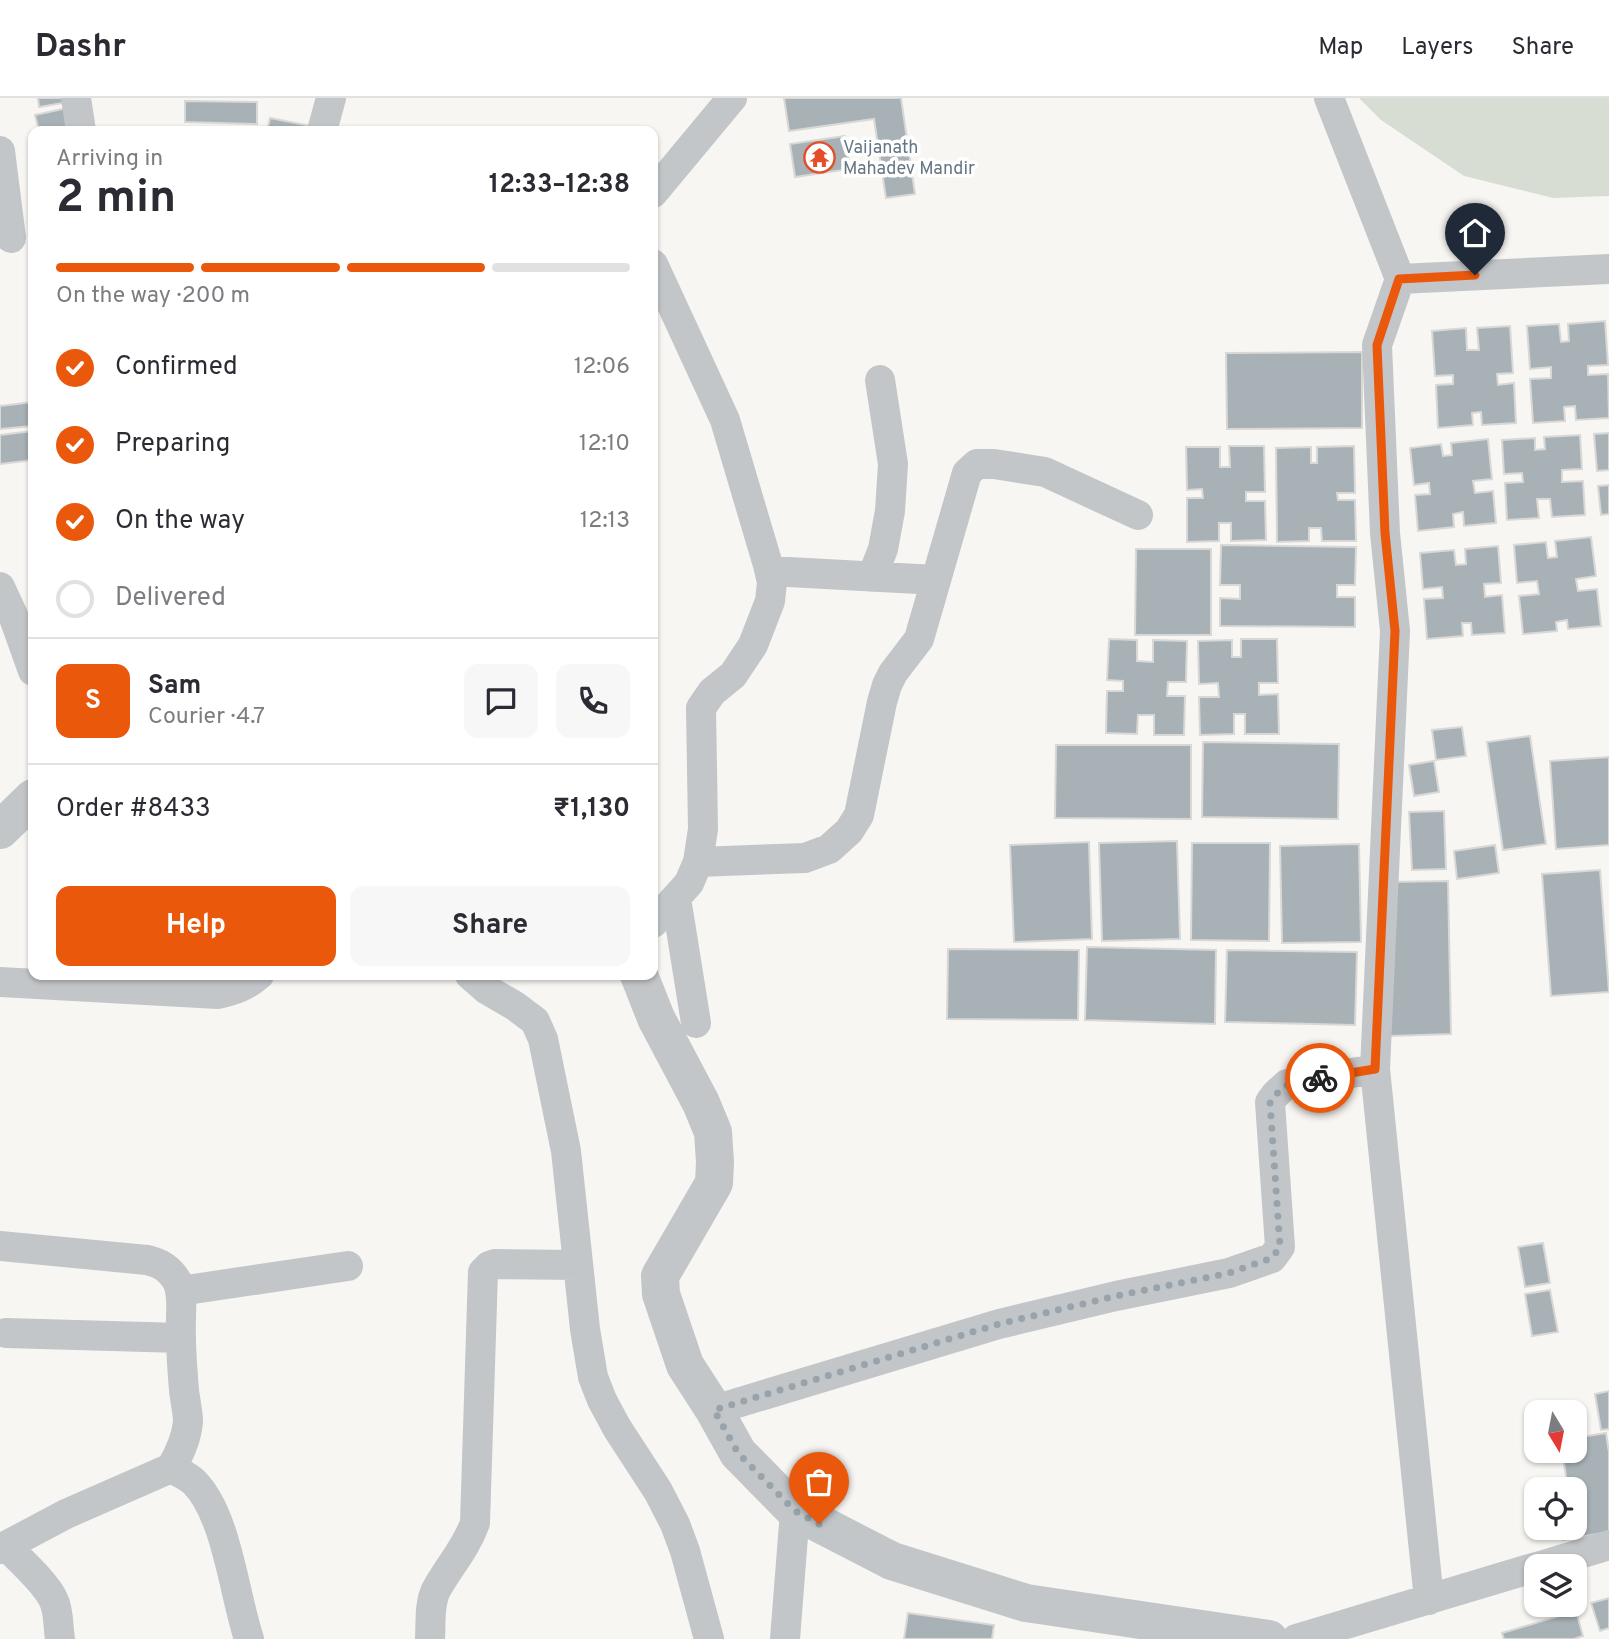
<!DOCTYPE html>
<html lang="en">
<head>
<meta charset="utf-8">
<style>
  :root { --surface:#fff; --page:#f7f7f7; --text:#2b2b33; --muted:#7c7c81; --line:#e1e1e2; --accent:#ea580c }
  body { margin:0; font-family:Overpass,sans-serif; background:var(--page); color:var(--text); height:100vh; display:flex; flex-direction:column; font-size:26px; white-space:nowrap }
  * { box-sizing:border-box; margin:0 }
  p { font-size:23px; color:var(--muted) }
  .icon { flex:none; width:38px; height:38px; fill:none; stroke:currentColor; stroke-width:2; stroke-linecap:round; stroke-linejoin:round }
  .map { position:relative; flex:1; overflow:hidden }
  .sheet { position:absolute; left:28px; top:28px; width:630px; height:854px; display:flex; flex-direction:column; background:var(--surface); border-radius:14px; box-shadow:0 2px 5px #0004 }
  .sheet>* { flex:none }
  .needle { width:46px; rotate:170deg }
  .controls { position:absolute; left:1524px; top:1302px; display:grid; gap:14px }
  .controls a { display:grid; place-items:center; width:63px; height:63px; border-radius:14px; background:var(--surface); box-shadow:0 2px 5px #0004; font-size:35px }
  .pin { position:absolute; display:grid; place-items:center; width:60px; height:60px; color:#fff; margin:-72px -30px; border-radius:50% 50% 50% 0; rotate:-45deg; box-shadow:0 0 7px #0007 }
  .pin .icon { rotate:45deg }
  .courier { position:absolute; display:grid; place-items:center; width:70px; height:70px; margin:-35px; border:5px solid #ea580c; border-radius:50%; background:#fff; color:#222; box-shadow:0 2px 9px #0007 }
  .head em { font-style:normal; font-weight:700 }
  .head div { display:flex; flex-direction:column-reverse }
  .head { display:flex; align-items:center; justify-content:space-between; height:119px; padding:0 28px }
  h1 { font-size:46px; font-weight:700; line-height:52px }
  .bar { display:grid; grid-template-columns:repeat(4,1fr); gap:10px 7px; align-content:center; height:84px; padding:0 28px }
  .bar i { height:9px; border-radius:5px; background:var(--line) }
  .bar .active { background:var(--accent) }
  .bar p { grid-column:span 4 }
  .line { display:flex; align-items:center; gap:18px; padding:0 28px; border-top:2px solid var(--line) }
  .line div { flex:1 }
  .round { display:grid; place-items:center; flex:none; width:74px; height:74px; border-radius:14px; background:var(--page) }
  ol { padding:0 28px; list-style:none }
  li { display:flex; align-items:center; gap:21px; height:77px }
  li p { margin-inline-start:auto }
  li .icon { padding:7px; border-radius:50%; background:var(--accent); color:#fff; stroke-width:4 }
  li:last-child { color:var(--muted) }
  li i { width:38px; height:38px; border:4px solid var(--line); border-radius:50% }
  .button { display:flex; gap:14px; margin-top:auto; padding:14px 28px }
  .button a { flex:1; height:80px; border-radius:14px; background:var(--accent); color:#fff; font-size:28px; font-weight:700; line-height:80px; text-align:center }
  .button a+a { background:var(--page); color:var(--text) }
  header { display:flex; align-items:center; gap:42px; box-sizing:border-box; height:98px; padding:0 35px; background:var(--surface); border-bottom:2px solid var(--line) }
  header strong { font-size:33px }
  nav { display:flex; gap:38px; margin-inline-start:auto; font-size:24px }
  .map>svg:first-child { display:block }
  .green { fill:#d8ddd4 }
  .building { fill:#a8b1b6; stroke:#d8d8d6; stroke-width:2 }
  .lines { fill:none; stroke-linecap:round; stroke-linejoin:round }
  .minor { stroke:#c2c6c9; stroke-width:30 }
  .tertiary { stroke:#c2c6c9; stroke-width:38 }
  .done { stroke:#98a3ab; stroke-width:7; stroke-dasharray:0 12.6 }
  .route { stroke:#ea580c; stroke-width:9 }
  .labels { text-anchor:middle; stroke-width:7; stroke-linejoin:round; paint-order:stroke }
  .poi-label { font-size:18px; fill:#657784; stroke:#fff; text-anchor:start }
</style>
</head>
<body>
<header>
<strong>Dashr</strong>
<nav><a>Map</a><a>Layers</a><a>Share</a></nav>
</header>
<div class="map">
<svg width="1609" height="1541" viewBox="0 0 1609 1541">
  <rect width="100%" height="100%" fill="#f7f6f3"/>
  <path class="green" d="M1359,0H1609V98L1553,100L1464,78L1381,22Z"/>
  <path class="building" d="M38,0H74L75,3L39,9Z
    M784,0H901L915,96L886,100L874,21L789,33Z
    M185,3L257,4V26L185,24Z
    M72,9L76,29L55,33H39L35,17Z
    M270,20L316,29L315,33H267Z
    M845,38L850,71L795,79L790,46Z
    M1605,223L1608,267L1588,268V277L1608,276L1609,320L1576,322L1575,308L1564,309L1565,323L1533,325L1530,281L1551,280V269L1530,271L1527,228L1559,226L1561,244L1569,243L1568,226Z
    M1510,228L1513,275L1497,276L1498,287L1514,285L1516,325L1482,327L1481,314L1472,315L1473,327L1438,330L1436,287L1453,286V277L1435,278L1432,233L1466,230L1467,252H1479L1477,230Z
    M1362,254V330L1227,331L1226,255Z
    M33,304V328L0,331V308Z
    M33,333V362L0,366V337Z
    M1609,335V372L1597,373L1594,336Z
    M1580,337L1582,371L1562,372V384L1583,383L1585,417L1552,419L1550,401H1537L1539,420L1507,422L1505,385L1523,384L1522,375L1504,376L1502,342L1535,340V352L1545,351L1544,339Z
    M1488,341L1492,381L1473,383L1475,395L1493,393L1496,425L1464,428L1463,414L1453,416L1454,429L1418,433L1415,397L1430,396L1429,385L1414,387L1410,350L1441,346L1443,358L1452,357L1451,345Z
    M1229,348H1264L1265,394H1246V403H1265L1266,442L1231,443V425H1219V443L1187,444V400H1203L1202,391L1187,392L1186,349H1220V369H1230Z
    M1354,348L1355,395H1337L1338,402H1355L1356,443H1322L1321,430H1309V443L1277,444L1276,350L1311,349V365H1317V349Z
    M1609,387V416L1601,417L1598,388Z
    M1591,439L1596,478L1576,481L1578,493L1597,491L1601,528L1568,531L1567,522L1556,524L1557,533L1523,536L1519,498L1539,496L1537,483L1517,485L1514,447L1546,444L1548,460L1557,459L1555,443Z
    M1221,447L1356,449L1355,487H1337V499H1355V529L1220,528V500L1240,501V487H1220Z
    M1498,448L1501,485L1484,486L1485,499L1502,497L1505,535L1472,537L1471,525H1462L1463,538L1427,541L1424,501L1443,500L1442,489L1423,491L1420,455L1454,452L1456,467L1466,466L1465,451Z
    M1136,451H1211V537H1135Z
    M1109,541L1137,542V563L1153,564V542L1187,543L1186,584H1168L1167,598H1185L1184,637H1154V617H1138L1137,636L1106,635L1107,593H1123V583L1107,582Z
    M1241,541H1277L1278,585H1259V597L1278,596L1279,636H1245V616H1234V636L1200,637L1199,599H1219L1218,585L1199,586L1198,543L1232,542V559H1241Z
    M1462,629L1466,658L1436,662L1432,632Z
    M1530,638L1546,746L1503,752L1487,644Z
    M1203,644L1339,646L1338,721L1202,719Z
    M1056,647H1191V721L1055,720Z
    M1609,659V747L1556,751L1550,663Z
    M1434,663L1439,694L1414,698L1409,667Z
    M1444,713L1446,771L1412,772L1409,714Z
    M1177,743L1180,841L1102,843L1099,745Z
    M1089,744L1092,841L1014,844L1010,747Z
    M1192,745H1270L1269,843L1191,842Z
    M1359,746L1361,844L1282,845L1280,748Z
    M1495,747L1499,775L1457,781L1454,753Z
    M1600,772L1609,894L1551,898L1542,776Z
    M1448,783L1451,936L1390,938L1388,784Z
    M1087,849L1216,852L1215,926L1085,922Z
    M948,851L1079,852L1078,922L947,921Z
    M1227,852L1357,854L1355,927L1225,924Z
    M1543,1145L1550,1185L1525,1189L1518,1149Z
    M1550,1192L1558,1234L1532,1238L1525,1196Z
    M1609,1293V1331L1601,1332L1595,1296Z
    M1606,1335L1609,1354V1434L1563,1442L1561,1430H1575V1391H1568L1562,1353H1575V1340Z
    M1609,1500V1530L1600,1533L1591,1505Z
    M1576,1513L1583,1538L1574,1541H1504L1502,1535Z
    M908,1515L994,1527L992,1541H904Z"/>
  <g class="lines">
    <path class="minor" d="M76,0L81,33
      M1329,0L1400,181
      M322,33L331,0
      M0,53L11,140
      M653,95L732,0
      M653,166L725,322L768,467L772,484L770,503L753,547L733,577L712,594L701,610L703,731L698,764L689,785L653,825
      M770,473L936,482
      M872,479L883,451L890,413L893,366L880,282
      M0,489L13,517L33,573
      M698,764L805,760L829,751L849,733L859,717L882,604L887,587L893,575L919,541L967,375L977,366H994L1045,374L1138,417
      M676,800L696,925
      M470,877L486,891L515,908L535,923L543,941L566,1053L585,1231L593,1279L602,1302L617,1330L658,1393L675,1426L685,1453L709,1541
      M0,884L218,896C234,892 247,888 259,877
      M0,1148L147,1162C161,1165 170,1171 177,1183C183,1195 181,1208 181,1221C180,1244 182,1268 184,1292C185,1302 188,1314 188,1324C186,1342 180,1355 171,1370
      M180,1193L348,1168
      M6,1235L181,1240
      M714,1312L999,1226L1116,1198L1229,1175L1272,1160L1280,1149L1270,1004L1276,996L1287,986L1375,971
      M6,1448C20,1462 47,1486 54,1503C59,1514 58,1529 60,1541
      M0,1451L66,1416L171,1370C178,1374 188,1378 194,1384C227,1417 234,1496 249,1541
      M1540,1468L1609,1447
      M1429,1502L1375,971L1395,533L1385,435L1377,247L1400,181L1609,171
      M430,1541C431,1525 429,1506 436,1492C449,1468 465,1452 475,1425L483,1174L489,1168L495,1166L578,1167
      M785,1541L795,1413
      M1296,1541L1536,1469"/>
    <path class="tertiary" d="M0,732L33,700
      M639,877L656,920L701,1005L713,1034L715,1064L714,1085L660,1178L661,1196L685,1267L714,1312L738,1355L795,1413L892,1463L1026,1505L1269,1541"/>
  </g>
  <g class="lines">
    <path class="done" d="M819,1426L795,1413L738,1355L714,1312L999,1226L1116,1198L1229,1175L1272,1160L1280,1149L1270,1004C1286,982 1295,984 1320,980"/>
    <path class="route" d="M1320,980L1375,971L1395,533L1385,435L1377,247L1399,181L1475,177"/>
  </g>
  <defs>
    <symbol id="temple-ring" viewBox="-11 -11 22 22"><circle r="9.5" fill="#fff" stroke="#e44d26" stroke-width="1.5"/><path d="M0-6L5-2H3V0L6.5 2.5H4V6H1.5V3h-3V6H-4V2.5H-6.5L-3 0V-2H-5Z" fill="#e44d26"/></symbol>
  </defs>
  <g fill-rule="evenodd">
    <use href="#temple-ring" x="802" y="42" width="35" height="35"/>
  </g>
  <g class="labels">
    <g class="poi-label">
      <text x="843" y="55">Vaijanath<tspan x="843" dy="21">Mahadev Mandir</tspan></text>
    </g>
  </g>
</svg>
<div class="controls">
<a><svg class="needle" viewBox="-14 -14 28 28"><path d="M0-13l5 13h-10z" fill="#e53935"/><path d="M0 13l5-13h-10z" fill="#7c7c81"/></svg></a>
<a><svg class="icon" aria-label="locate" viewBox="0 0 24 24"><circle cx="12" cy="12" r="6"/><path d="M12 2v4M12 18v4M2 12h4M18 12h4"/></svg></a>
<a><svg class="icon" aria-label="layers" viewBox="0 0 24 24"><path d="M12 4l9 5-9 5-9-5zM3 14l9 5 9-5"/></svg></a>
</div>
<div class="pin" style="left:819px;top:1426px;background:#ea580c"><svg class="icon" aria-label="bag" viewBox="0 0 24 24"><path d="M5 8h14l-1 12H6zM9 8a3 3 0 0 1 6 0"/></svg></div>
<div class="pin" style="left:1475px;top:177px;background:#1f2937"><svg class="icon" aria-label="home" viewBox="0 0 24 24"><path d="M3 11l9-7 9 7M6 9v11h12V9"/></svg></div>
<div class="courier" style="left:1320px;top:980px"><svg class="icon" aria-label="bike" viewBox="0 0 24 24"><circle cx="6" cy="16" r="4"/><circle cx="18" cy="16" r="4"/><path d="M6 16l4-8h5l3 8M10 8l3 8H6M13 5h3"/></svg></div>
<section class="sheet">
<div class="head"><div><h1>2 min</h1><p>Arriving in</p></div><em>12:33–12:38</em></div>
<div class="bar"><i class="active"></i><i class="active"></i><i class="active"></i><i></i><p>On the way · 200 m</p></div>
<ol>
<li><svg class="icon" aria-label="check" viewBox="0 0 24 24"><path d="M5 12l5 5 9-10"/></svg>Confirmed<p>12:06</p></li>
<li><svg class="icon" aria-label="check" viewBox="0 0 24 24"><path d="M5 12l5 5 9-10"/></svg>Preparing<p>12:10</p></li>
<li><svg class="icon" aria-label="check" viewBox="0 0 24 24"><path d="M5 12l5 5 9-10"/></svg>On the way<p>12:13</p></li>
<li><i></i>Delivered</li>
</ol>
<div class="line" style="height:126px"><b class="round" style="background:var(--accent);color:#fff">S</b><div><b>Sam</b><p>Courier · 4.7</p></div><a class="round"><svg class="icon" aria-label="chat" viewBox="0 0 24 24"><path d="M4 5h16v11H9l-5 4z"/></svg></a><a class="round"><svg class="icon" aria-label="phone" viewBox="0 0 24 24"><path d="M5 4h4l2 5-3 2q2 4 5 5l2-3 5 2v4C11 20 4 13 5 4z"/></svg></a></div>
<div class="line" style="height:91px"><div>Order #8433</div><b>₹1,130</b></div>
<div class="button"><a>Help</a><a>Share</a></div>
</section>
</div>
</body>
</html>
